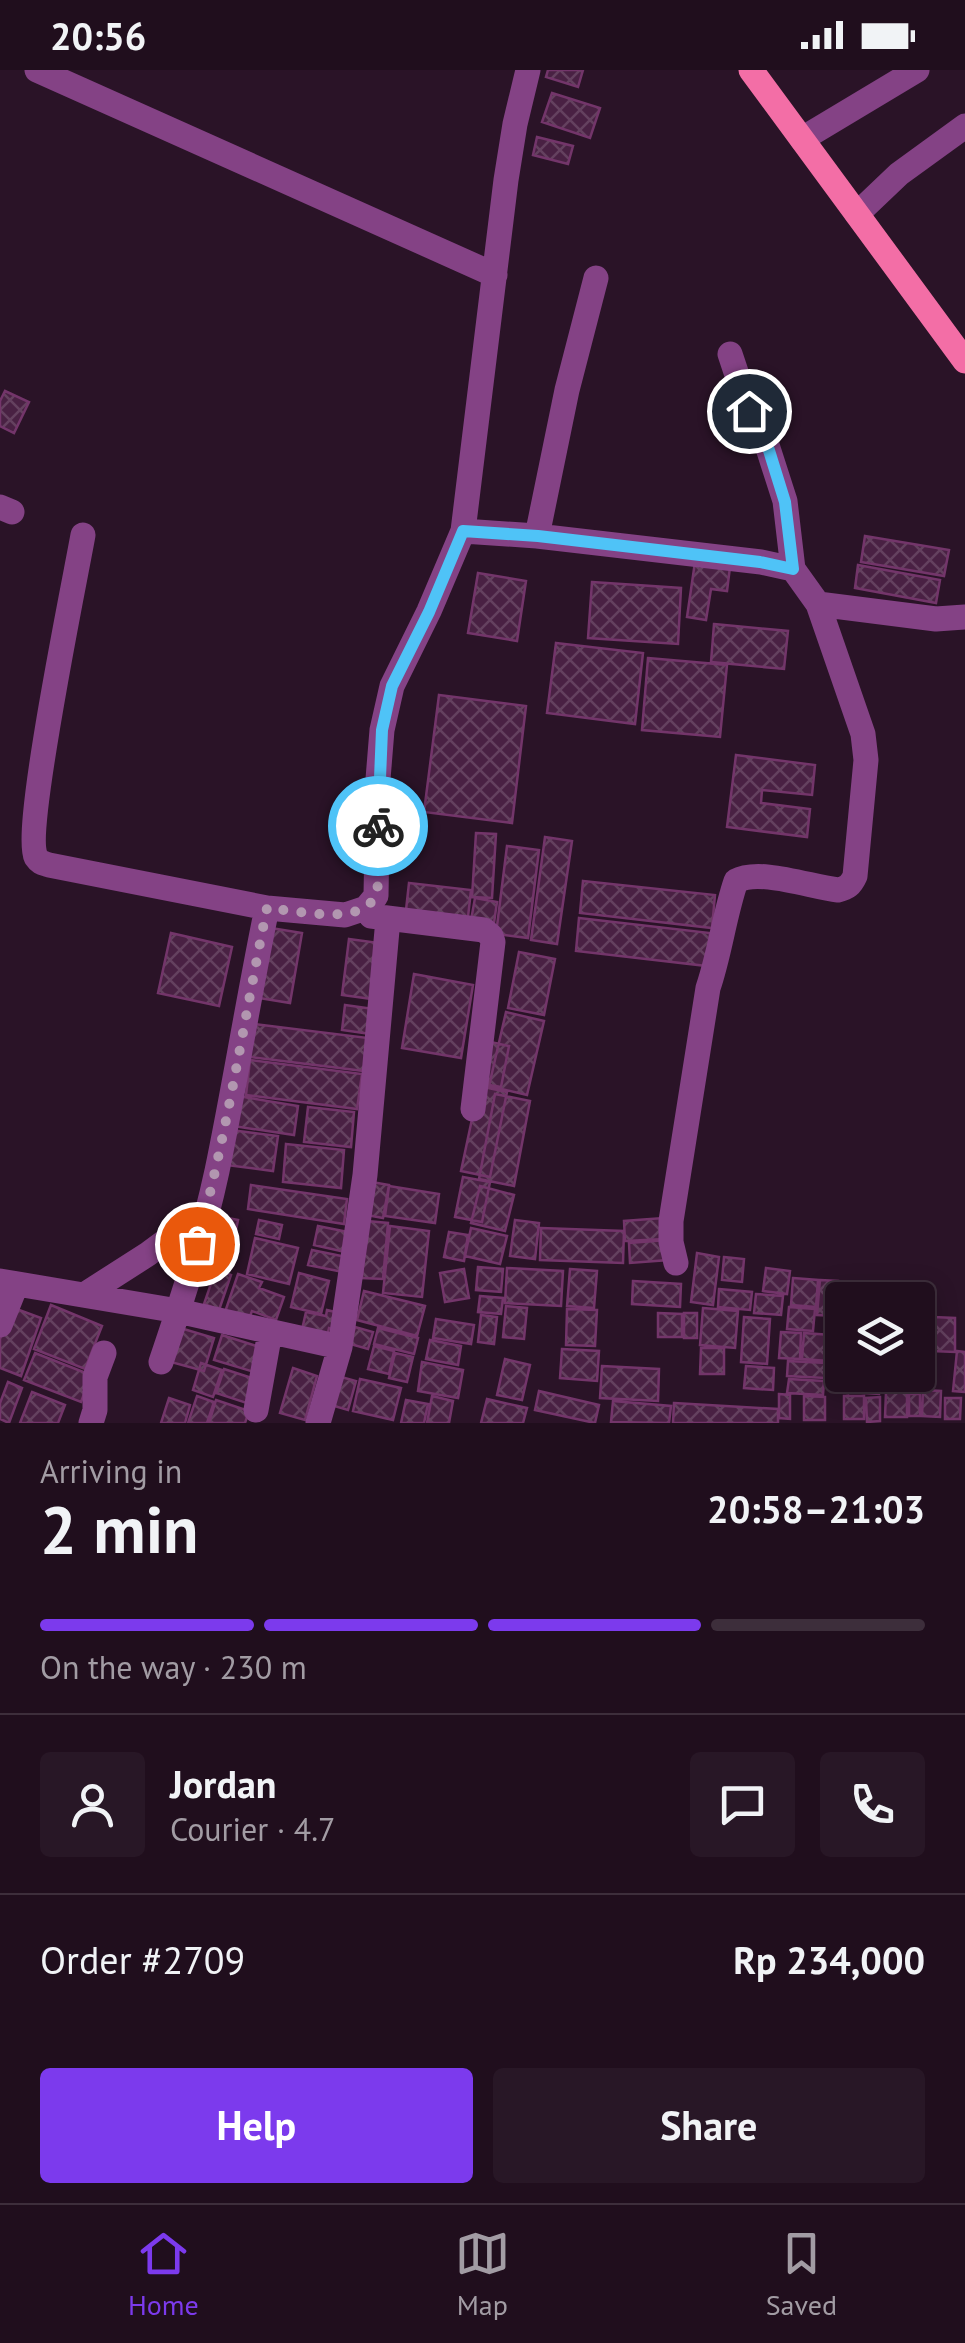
<!DOCTYPE html>
<html lang="en">
<head>
<meta charset="utf-8">
<style>
  :root { --surface:#200e1d; --page:#281726; --text:#f1f3f6; --muted:#a29ca4; --line:#3d2e3b; --accent:#7c3aed }
  body { margin:0; font-family:"PT Sans",sans-serif; background:var(--page); color:var(--text); height:100vh; display:flex; flex-direction:column; font-size:38px; white-space:nowrap }
  * { box-sizing:border-box; margin:0 }
  p { font-size:32px; color:var(--muted) }
  .icon { flex:none; width:55px; height:55px; fill:none; stroke:currentColor; stroke-width:2; stroke-linecap:round; stroke-linejoin:round }
  .map { position:relative; height:1353px; overflow:hidden }
  .sheet { display:flex; flex-direction:column; background:var(--surface); flex:1 }
  .sheet>* { flex:none }
  .tools { position:absolute; left:825px; top:1212px; display:grid; gap:20px }
  .tools a { display:grid; place-items:center; width:110px; height:110px; border-radius:10px; background:var(--surface); box-shadow:0 5px 25px #0003,0 0 0 2px var(--line); font-size:50px }
  .pin { position:absolute; display:grid; place-items:center; width:85px; height:85px; color:#fff; margin:-42px; border:5px solid #fff; border-radius:50%; box-shadow:0 2px 10px #0007 }
  .courier { position:absolute; display:grid; place-items:center; width:100px; height:100px; margin:-50px; border:8px solid #4fc3f7; border-radius:50%; background:#fff; color:#222; box-shadow:0 2px 12px #0007 }
  .head em { font-style:normal; font-weight:800 }
  .head div { display:flex; flex-direction:column-reverse }
  .head { display:flex; align-items:center; justify-content:space-between; height:170px; padding:0 40px }
  h1 { font-size:65px; font-weight:800; line-height:75px }
  .bar { display:grid; grid-template-columns:repeat(4,1fr); gap:15px 10px; align-content:center; height:120px; padding:0 40px }
  .bar i { height:12px; border-radius:8px; background:var(--line) }
  .bar .selected { background:var(--accent) }
  .bar p { grid-column:span 4 }
  .line { display:flex; align-items:center; gap:25px; padding:0 40px; border-top:2px solid var(--line) }
  .line div { flex:1 }
  .round { display:grid; place-items:center; flex:none; width:105px; height:105px; border-radius:10px; background:var(--page) }
  .cta { display:flex; gap:20px; margin-top:auto; padding:20px 40px }
  .cta a { flex:1; height:115px; border-radius:10px; background:var(--accent); color:#fff; font-size:40px; font-weight:800; line-height:115px; text-align:center }
  .cta a+a { background:var(--page); color:var(--text) }
  .status { display:flex; justify-content:space-between; align-items:center; height:70px; padding:0 50px; background:var(--surface); direction:ltr }
  .status svg { height:28px; fill:currentColor }
  .tabs { display:flex; justify-content:space-around; align-items:center; height:140px; border-top:2px solid var(--line); background:var(--surface); font-size:28px; color:var(--muted) }
  .tabs a { display:grid; justify-items:center; gap:5px }
  .tabs .selected { color:var(--accent) }
  .map>svg:first-child { display:block }
  .building { fill:url(#building-cross-hatch); stroke:#73356a; stroke-width:2.5 }
  .lines { fill:none; stroke-linecap:round; stroke-linejoin:round }
  .minor { stroke:#844285; stroke-width:25 }
  .major { stroke:#f36ea6; stroke-width:25 }
  .done { stroke:#b297b0; stroke-width:10; stroke-dasharray:0 18 }
  .route { stroke:#4fc3f7; stroke-width:12 }
</style>
</head>
<body>
<div class="status"><b>20:56</b><svg viewBox="0 0 49 12"><path d="M0 12V9h3v3zM5 12V6h3v6zM10 12V3h3v9zM15 12V0h3v12zM26 1h20v11H26zM47 4h2v5h-2z"/></svg></div>
<div class="map">
<svg width="965" height="1353" viewBox="0 0 965 1353">
  <defs>
    <pattern id="building-cross-hatch" width="8" height="8" patternUnits="userSpaceOnUse" patternTransform="scale(2.5)"><rect width="8" height="8" fill="#492143"/><path d="M0 0l8 8M0 8l8-8" fill="none" stroke="#64415f"/></pattern>
  </defs>
  <rect width="100%" height="100%" fill="#2a1327"/>
  <path class="building" d="M548,0H583L578,17L546,7Z
    M552,23L600,38L590,68L542,52Z
    M537,67L573,76L568,94L533,85Z
    M5,321L29,332L14,363L0,356V331Z
    M865,466L949,480L944,506L861,492Z
    M695,492L730,497L727,521L711,519L706,550L687,547Z
    M858,495L940,510L936,533L855,518Z
    M478,503L526,511L517,571L468,563Z
    M592,512L681,518L678,574L588,568Z
    M714,554L788,561L784,599L711,592Z
    M556,573L643,583L635,654L547,643Z
    M648,588L727,595L720,667L642,660Z
    M439,625L526,636L512,753L424,742Z
    M736,685L815,695L812,725L762,720L761,733L810,739L807,767L727,757Z
    M476,763L496,764L492,828L472,827Z
    M545,767L572,771L557,874L531,870Z
    M507,776L539,780L528,868L496,864Z
    M583,811L715,825L712,858L580,843Z
    M409,813L471,820L468,847L406,840Z
    M475,828L497,832L493,860L470,856Z
    M579,848L710,863L707,896L576,881Z
    M271,858L302,863L290,933L259,928Z
    M171,863L232,877L219,936L158,923Z
    M349,869L379,873L372,929L342,925Z
    M519,882L555,889L544,945L508,938Z
    M414,904L473,915L461,988L402,978Z
    M345,935L374,939L371,964L342,960Z
    M506,942L544,951L527,1025L489,1016Z
    M254,954L368,968L364,1001L250,987Z
    M486,971L509,976L501,1017L478,1013Z
    M250,990L362,1004L357,1039L246,1025Z
    M479,1016L507,1022L490,1107L461,1101Z
    M495,1024L530,1031L514,1116L479,1109Z
    M238,1026L298,1036L294,1065L233,1056Z
    M308,1037L354,1042L351,1077L304,1072Z
    M231,1060L278,1066L273,1101L226,1095Z
    M286,1074L344,1080L341,1118L283,1112Z
    M463,1107L490,1112L482,1152L455,1147Z
    M366,1111L389,1115L383,1148L361,1144Z
    M251,1115L347,1129L344,1154L248,1139Z
    M389,1116L439,1124L435,1153L385,1146Z
    M480,1116L514,1125L505,1161L471,1153Z
    M213,1145L238,1150L235,1165L210,1160Z
    M663,1148L665,1169L625,1171L624,1151Z
    M259,1150L282,1155L279,1169L256,1164Z
    M515,1150L539,1153L535,1189L510,1186Z
    M367,1151L388,1153L383,1209L362,1208Z
    M318,1156L358,1164L354,1184L314,1175Z
    M390,1156L429,1161L422,1227L383,1223Z
    M471,1158L507,1166L500,1194L465,1186Z
    M541,1158L624,1161L623,1193L540,1190Z
    M449,1162L468,1165L464,1191L444,1187Z
    M255,1168L298,1178L289,1214L247,1204Z
    M667,1170L668,1190L630,1193L629,1173Z
    M312,1180L356,1189L353,1204L308,1195Z
    M697,1183L719,1187L713,1235L691,1232Z
    M724,1187L744,1189L742,1212L722,1210Z
    M478,1197L503,1199L501,1222L476,1220Z
    M507,1198L563,1201L561,1236L505,1233Z
    M766,1198L790,1201L787,1224L763,1221Z
    M216,1199L231,1205L219,1240L204,1234Z
    M464,1199L469,1228L445,1232L440,1203Z
    M570,1199L597,1201L594,1238L567,1236Z
    M299,1203L329,1211L321,1244L291,1237Z
    M238,1204L262,1212L259,1218L284,1227L276,1250L252,1241L248,1251L225,1242Z
    M793,1208L818,1210L816,1237L791,1235Z
    M820,1210L838,1211L835,1246L817,1245Z
    M633,1211L681,1214L680,1237L632,1234Z
    M839,1216L860,1219L859,1230H842V1257L836,1256Z
    M719,1219L752,1222L750,1240L718,1237Z
    M364,1221L425,1236L417,1266L357,1250Z
    M756,1224L783,1226L781,1245L754,1243Z
    M480,1226L503,1228L501,1244L478,1242Z
    M51,1235L102,1256L85,1299L34,1279Z
    M506,1236L527,1238L524,1269L503,1267Z
    M11,1237L41,1248L21,1306L0,1298V1269Z
    M789,1237L815,1239L813,1261L787,1259Z
    M703,1238L738,1241L735,1278L700,1275Z
    M567,1239L597,1240L595,1276L566,1275Z
    M327,1240L339,1243L336,1260L329,1258L324,1279L299,1273L306,1242L326,1246Z
    M658,1243L682,1244V1267H658Z
    M684,1243H697V1268H684Z
    M918,1243H929V1284H918Z
    M481,1245L497,1247L494,1274L478,1272Z
    M744,1247L770,1249L767,1294L741,1292Z
    M933,1247L955,1248V1282L932,1281Z
    M436,1249L474,1255L471,1274L433,1268Z
    M177,1257L214,1268L204,1301L167,1291Z
    M355,1257L373,1262L368,1279L350,1274Z
    M378,1258L418,1268L414,1284L374,1274Z
    M781,1262L801,1263L800,1289L779,1288Z
    M804,1263L831,1265L829,1291L802,1289Z
    M222,1265L269,1280L261,1304L214,1290Z
    M430,1270L461,1276L458,1295L426,1289Z
    M374,1276L394,1281L389,1304L368,1299Z
    M701,1278H724V1304H700Z
    M562,1279L599,1281L597,1311L560,1308Z
    M957,1281L965,1282V1322L953,1321Z
    M35,1283L91,1305L81,1332L24,1310Z
    M395,1283L413,1287L407,1312L389,1308Z
    M832,1283L842,1284V1305H849L848,1323L830,1321Z
    M505,1289L530,1295L522,1330L497,1325Z
    M918,1289H923L922,1320H908V1305H918Z
    M788,1291L826,1293L825,1308L787,1306Z
    M422,1292L463,1300L458,1328L418,1321Z
    M201,1293L222,1300L213,1327L193,1320Z
    M602,1296L659,1299L658,1331L600,1328Z
    M746,1296L774,1298L773,1320L744,1318Z
    M293,1298L317,1306L305,1350L280,1343Z
    M224,1299L264,1312L256,1336L216,1323Z
    M327,1303L356,1311L348,1340L320,1332Z
    M851,1305H880L879,1324L850,1322Z
    M884,1305H906L905,1318H883Z
    M360,1309L401,1318L393,1350L353,1341Z
    M789,1309L824,1311L823,1325L787,1323Z
    M8,1312L22,1318L9,1353L0,1349V1333Z
    M923,1320L941,1321L940,1347L922,1346Z
    M539,1321L599,1335L595,1353L535,1340Z
    M32,1322L65,1335L58,1353H20Z
    M886,1322H907V1347H885Z
    M779,1324L790,1325V1349L779,1348Z
    M909,1324H920V1346H909Z
    M197,1326L214,1332L207,1353H188Z
    M432,1326L453,1331L449,1353H427Z
    M804,1326L825,1327V1350H804Z
    M844,1326H864V1349H844Z
    M880,1327V1351L867,1352L866,1328Z
    M169,1328L190,1335L185,1353H161Z
    M945,1328H961L960,1349H945Z
    M487,1329L527,1338L523,1353H481Z
    M216,1330L249,1341L245,1353H209Z
    M406,1330L428,1334L424,1353H401Z
    M613,1331L671,1336L669,1353L611,1352Z
    M674,1333L778,1339V1353H673Z"/>
  <g class="lines">
    <path class="minor" d="M37,0L495,205
      M802,69L917,0
      M857,144L899,104L965,56
      M730,284L749,341L767,375L785,431L793,499
      M0,437L12,442
      M463,461L537,466L761,492L793,499L818,534L863,664L866,690L855,806C851,815 847,818 838,820C811,817 759,798 736,811C724,846 720,883 708,918L671,1151V1172L676,1193
      M83,465C75,510 23,761 36,787C40,793 43,793 49,795L267,838
      M537,466L567,320L596,208
      M818,534L936,549L965,547
      M371,846L484,860L491,866L493,872L473,1039
      M0,1211L178,1241L340,1277L365,1105L388,849
      M84,1225L148,1184L206,1141
      M0,1255L16,1215
      M161,1292C182,1230 203,1166 217,1101C235,1014 249,925 267,838L345,845L366,838L376,826L378,709L382,660L392,616L429,541L463,461L506,110L515,54L528,0
      M256,1340L270,1262
      M91,1353L95,1340V1307L104,1283
      M318,1353L340,1277"/>
    <path class="major" d="M751,0L965,291"/>
  </g>
  <g class="lines">
    <path class="done" d="M197,1174C227,1064 244,950 267,838C293,840 359,856 374,828C382,815 378,773 378,756"/>
    <path class="route" d="M378,756L382,660L392,616L429,542L463,461L538,466L760,492L793,499L785,432L767,374L749,341"/>
  </g>
</svg>
<div class="tools">
<a><svg class="icon" aria-label="layers" viewBox="0 0 24 24"><path d="M12 4l9 5-9 5-9-5zM3 14l9 5 9-5"/></svg></a>
</div>
<div class="pin" style="left:197px;top:1174px;background:#ea580c"><svg class="icon" aria-label="bag" viewBox="0 0 24 24"><path d="M5 8h14l-1 12H6zM9 8a3 3 0 0 1 6 0"/></svg></div>
<div class="pin" style="left:749px;top:341px;background:#1f2937"><svg class="icon" aria-label="home" viewBox="0 0 24 24"><path d="M3 11l9-7 9 7M6 9v11h12V9"/></svg></div>
<div class="courier" style="left:378px;top:756px"><svg class="icon" aria-label="bike" viewBox="0 0 24 24"><circle cx="6" cy="16" r="4"/><circle cx="18" cy="16" r="4"/><path d="M6 16l4-8h5l3 8M10 8l3 8H6M13 5h3"/></svg></div>
</div>
<section class="sheet">
<div class="head"><div><h1>2 min</h1><p>Arriving in</p></div><em>20:58–21:03</em></div>
<div class="bar"><i class="selected"></i><i class="selected"></i><i class="selected"></i><i></i><p>On the way · 230 m</p></div>
<div class="line" style="height:180px"><a class="round"><svg class="icon" aria-label="person" viewBox="0 0 24 24"><circle cx="12" cy="8" r="4"/><path d="M4 21q1-7 8-7t8 7"/></svg></a><div><b>Jordan</b><p>Courier · 4.7</p></div><a class="round"><svg class="icon" aria-label="chat" viewBox="0 0 24 24"><path d="M4 5h16v11H9l-5 4z"/></svg></a><a class="round"><svg class="icon" aria-label="phone" viewBox="0 0 24 24"><path d="M5 4h4l2 5-3 2q2 4 5 5l2-3 5 2v4C11 20 4 13 5 4z"/></svg></a></div>
<div class="line" style="height:130px"><div>Order #2709</div><b>Rp 234,000</b></div>
<div class="cta"><a>Help</a><a>Share</a></div>
</section>
<nav class="tabs">
<a class="selected"><svg class="icon" aria-label="home" viewBox="0 0 24 24"><path d="M3 11l9-7 9 7M6 9v11h12V9"/></svg>Home</a>
<a><svg class="icon" aria-label="map" viewBox="0 0 24 24"><path d="M3 6l6-2 6 2 6-2v14l-6 2-6-2-6 2zM9 4v14M15 6v14"/></svg>Map</a>
<a><svg class="icon" aria-label="saved" viewBox="0 0 24 24"><path d="M7 4h10v16l-5-4-5 4z"/></svg>Saved</a>
</nav>
</body>
</html>
